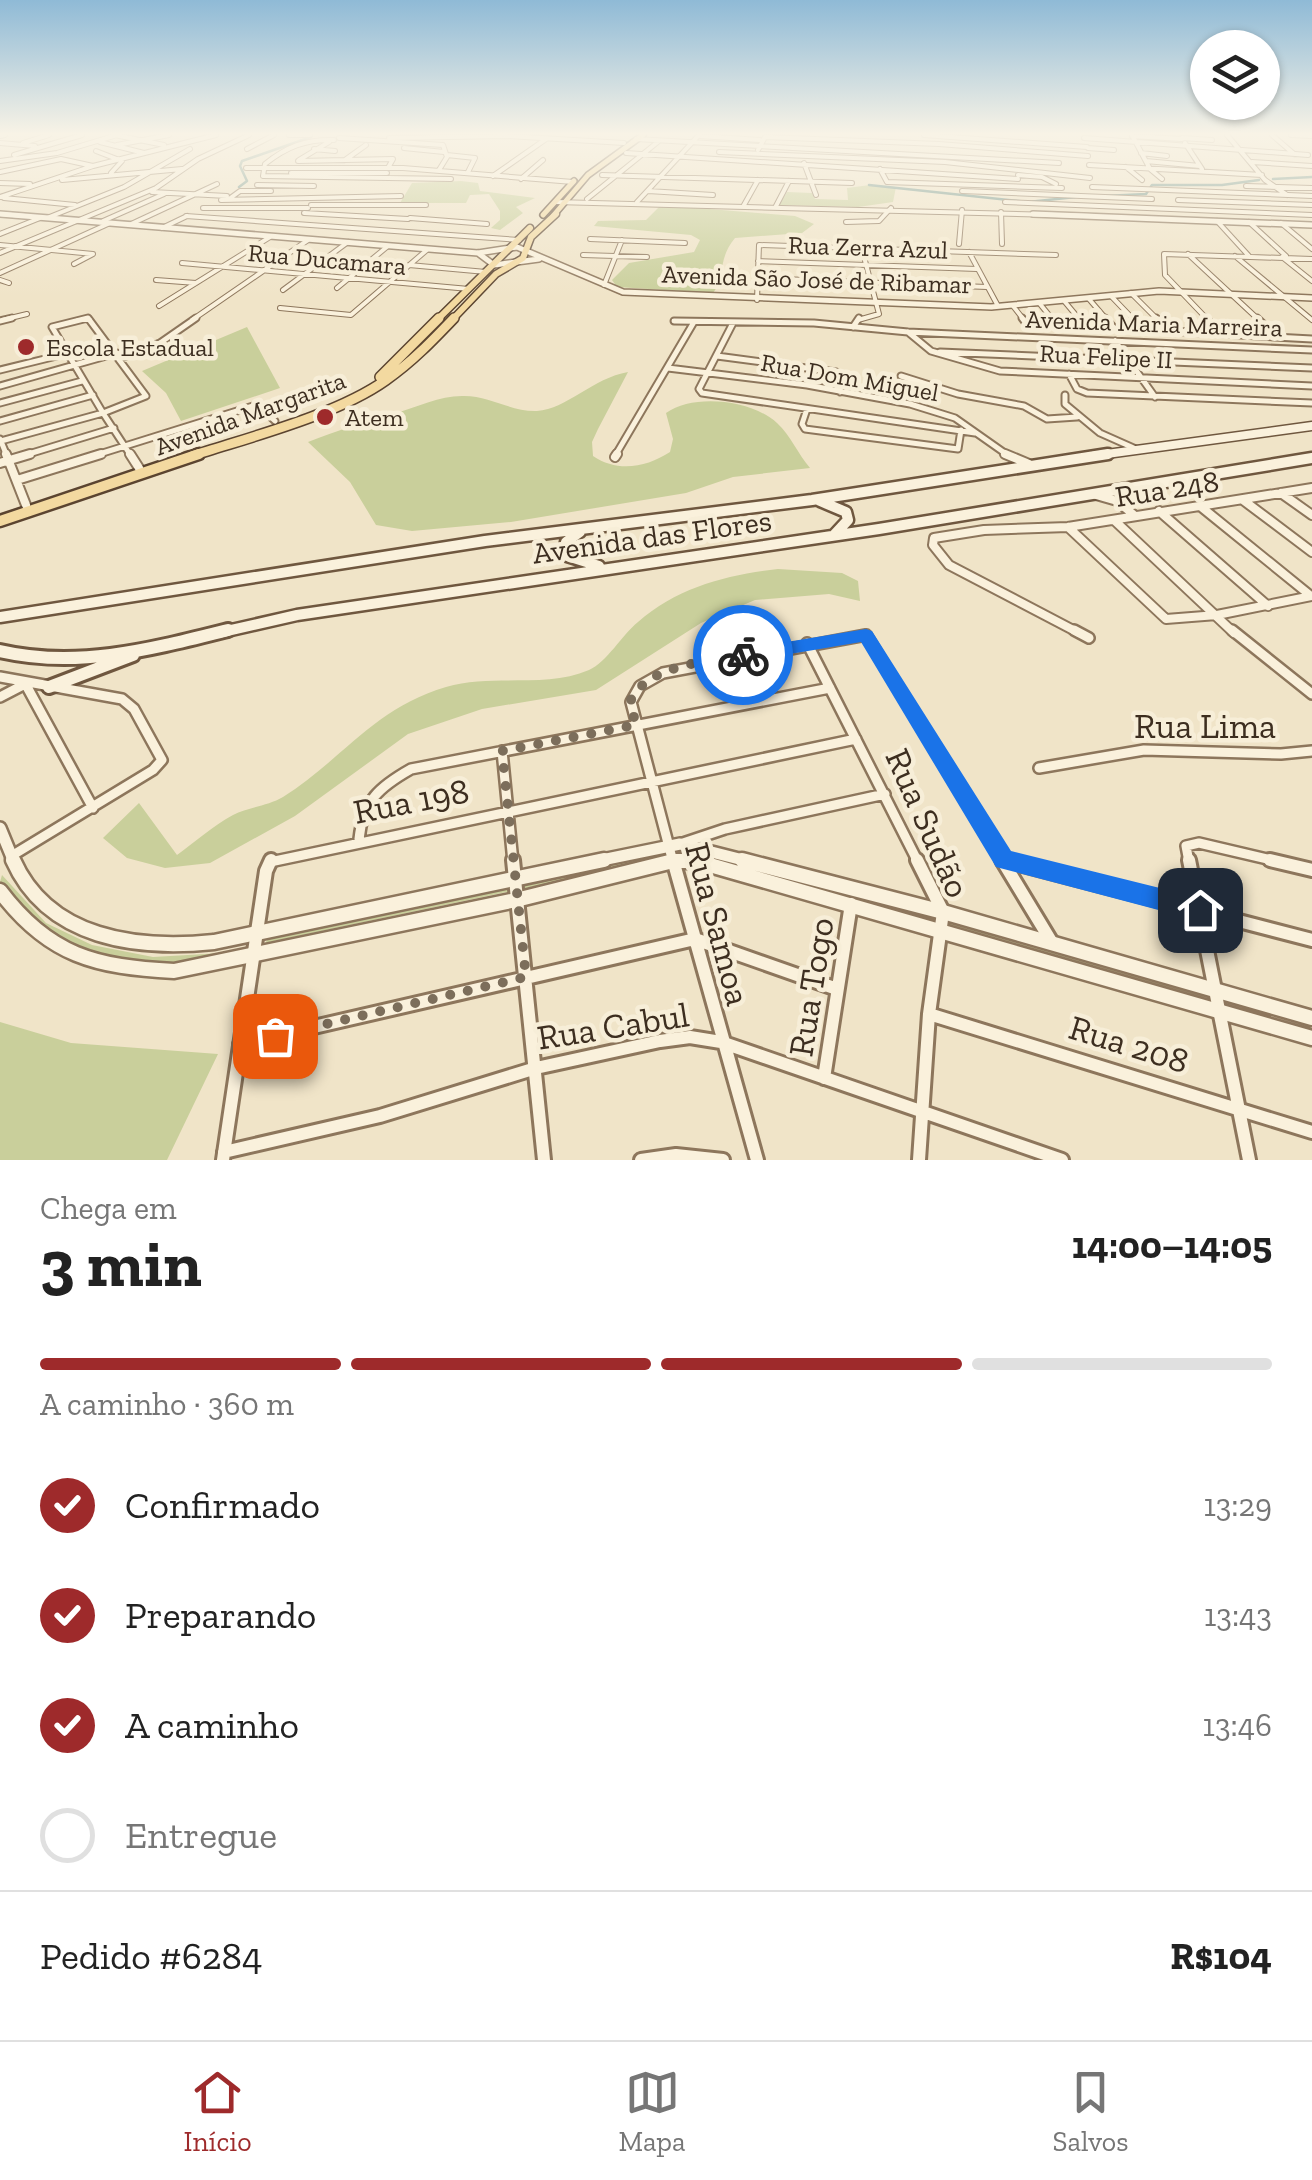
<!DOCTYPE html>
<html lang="pt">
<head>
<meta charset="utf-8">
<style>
  :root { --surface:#fff; --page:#f2f2f2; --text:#222; --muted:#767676; --line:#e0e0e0; --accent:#9e2a2b }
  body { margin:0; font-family:"Zilla Slab",serif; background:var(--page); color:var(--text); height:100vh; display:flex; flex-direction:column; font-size:38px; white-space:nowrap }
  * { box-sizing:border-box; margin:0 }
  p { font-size:32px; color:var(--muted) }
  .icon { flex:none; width:55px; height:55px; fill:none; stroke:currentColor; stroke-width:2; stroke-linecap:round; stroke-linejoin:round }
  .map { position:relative; height:1160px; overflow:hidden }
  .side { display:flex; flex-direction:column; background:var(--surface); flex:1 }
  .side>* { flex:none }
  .buttons { position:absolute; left:1190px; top:30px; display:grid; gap:20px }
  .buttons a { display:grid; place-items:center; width:90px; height:90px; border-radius:50%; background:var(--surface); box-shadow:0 2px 8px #0004; font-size:50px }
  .pin { position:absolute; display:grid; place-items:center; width:85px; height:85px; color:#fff; margin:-42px; border-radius:20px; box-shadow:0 5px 15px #0006 }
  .courier { position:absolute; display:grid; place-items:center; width:100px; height:100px; margin:-50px; border:8px solid #1a73e8; border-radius:50%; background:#fff; color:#222; box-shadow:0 2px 12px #0007 }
  .overview em { font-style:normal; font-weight:800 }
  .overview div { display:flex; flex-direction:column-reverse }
  .overview { display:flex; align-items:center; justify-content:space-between; height:170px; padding:0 40px }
  h1 { font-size:65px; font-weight:800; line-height:75px }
  .bar { display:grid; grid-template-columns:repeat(4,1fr); gap:15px 10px; align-content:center; height:120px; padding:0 40px }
  .bar i { height:12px; border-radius:8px; background:var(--line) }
  .bar .on { background:var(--accent) }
  .bar p { grid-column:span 4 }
  .line { display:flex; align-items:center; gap:25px; padding:0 40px; border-top:2px solid var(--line) }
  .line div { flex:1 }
  ol { padding:0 40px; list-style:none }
  li { display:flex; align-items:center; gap:30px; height:110px }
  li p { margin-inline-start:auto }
  li .icon { padding:10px; border-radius:50%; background:var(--accent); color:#fff; stroke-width:4 }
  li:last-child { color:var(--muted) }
  li i { width:55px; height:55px; border:5px solid var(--line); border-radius:50% }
  .tabs { display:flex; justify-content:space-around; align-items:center; height:140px; border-top:2px solid var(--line); background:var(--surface); font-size:28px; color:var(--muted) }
  .tabs a { display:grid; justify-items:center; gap:5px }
  .tabs .on { color:var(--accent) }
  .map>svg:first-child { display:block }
  .green { fill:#c9cf9b }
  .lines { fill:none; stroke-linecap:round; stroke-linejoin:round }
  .stream { stroke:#6f938a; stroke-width:2.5 }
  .minor-far4-casing { stroke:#8d765c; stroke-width:6 }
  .minor-far3-casing { stroke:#8d765c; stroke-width:9 }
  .minor-far2-casing { stroke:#8d765c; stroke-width:12 }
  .minor-far1-casing { stroke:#8d765c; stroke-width:14 }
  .minor-casing { stroke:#8d765c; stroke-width:18 }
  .tertiary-far3-casing { stroke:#8d765c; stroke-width:6 }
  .tertiary-far2-casing { stroke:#8d765c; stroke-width:8 }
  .tertiary-far1-casing { stroke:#8d765c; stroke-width:16 }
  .tertiary-casing { stroke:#8d765c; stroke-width:19 }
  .secondary-far2-casing { stroke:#6f573f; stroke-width:11 }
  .secondary-far1-casing { stroke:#6f573f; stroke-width:15 }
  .secondary-casing { stroke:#6f573f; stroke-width:18 }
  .primary-far3-casing { stroke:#5b4430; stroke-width:8 }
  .primary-far2-casing { stroke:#5b4430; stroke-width:9 }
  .primary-far1-casing { stroke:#5b4430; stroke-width:12 }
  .primary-casing { stroke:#5b4430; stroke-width:15 }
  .minor-far4 { stroke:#faf1dc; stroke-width:4 }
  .minor-far3 { stroke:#faf1dc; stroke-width:5 }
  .minor-far2 { stroke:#faf1dc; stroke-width:8 }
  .minor-far1 { stroke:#faf1dc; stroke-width:9 }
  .minor { stroke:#faf1dc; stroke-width:12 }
  .tertiary-far3 { stroke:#faf1dc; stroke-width:4 }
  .tertiary-far2 { stroke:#faf1dc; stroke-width:5 }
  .tertiary-far1 { stroke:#faf1dc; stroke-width:11 }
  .tertiary { stroke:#faf1dc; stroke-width:14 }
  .secondary-far2 { stroke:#faf1dc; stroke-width:8 }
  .secondary-far1 { stroke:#faf1dc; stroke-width:10 }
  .secondary { stroke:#faf1dc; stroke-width:12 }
  .primary-far3 { stroke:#f3d9a0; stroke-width:5 }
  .primary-far2 { stroke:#f3d9a0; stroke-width:6 }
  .primary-far1 { stroke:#f3d9a0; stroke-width:9 }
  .primary { stroke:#f3d9a0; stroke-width:10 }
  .route { fill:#1a73e8 }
  .done { stroke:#7c6e5b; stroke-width:10; stroke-dasharray:0 18 }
  .poi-dot { fill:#9e2a2b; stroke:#f7eed8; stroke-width:4 }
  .labels { text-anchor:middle; stroke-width:9; stroke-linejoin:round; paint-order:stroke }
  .far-street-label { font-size:25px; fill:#3d2e20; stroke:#f7eed8 }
  .far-poi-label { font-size:25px; fill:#3d2e20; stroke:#f7eed8; text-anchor:start }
  .street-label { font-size:30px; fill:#3d2e20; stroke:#f7eed8 }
  .near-street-label { font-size:35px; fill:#3d2e20; stroke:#f7eed8 }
</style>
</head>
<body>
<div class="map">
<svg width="1312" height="1160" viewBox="0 0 1312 1160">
  <rect width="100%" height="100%" fill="#f0e4c8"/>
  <path class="green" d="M461,181L478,183L480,191L535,198L516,207L523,213L500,230L491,228L500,220V211L489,194L470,195L466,203H400L412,183Z
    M870,185L896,187L893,202L858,207L779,205L787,192L812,193L815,199L848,200L847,188Z
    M661,205L795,216L814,224L802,233L735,238C717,259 726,277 713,293L617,287L612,280L629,263L694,252L700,240L691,235L594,226L598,221L646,220Z
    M247,327L280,388L181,421L166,393L142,371Z
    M628,372L598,429L592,442L593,456C618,473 647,467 670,452L673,439L666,413C694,393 752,400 777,423C791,436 798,454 810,468L733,477L686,493L511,522L412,531L376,525L350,482L308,442C338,430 365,422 396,413C418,407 439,396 462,396C489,395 511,412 537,411C567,409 593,378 628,372Z
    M778,569L842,573L858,581L860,601L829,594L755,600L701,623L596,690L482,709L408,734L295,816L210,863L165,868L127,858L103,838L139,803L177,855C195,842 213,826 233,815C248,807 268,806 283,797C342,760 374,708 446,687C492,673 545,689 589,670C607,662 622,635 638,622C678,587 727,575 778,569Z
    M694,848L1204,993L1206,995L1201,997L694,854L691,852Z
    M650,856L655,857L654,861L265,943L269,938Z
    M2,875L46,923L92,945L153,957L240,952C148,978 57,965 0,882Z
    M0,1022L71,1043L218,1054L167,1160H0Z"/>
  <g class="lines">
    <path class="stream" d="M1273,179L1312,177
      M869,185L1028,202L1076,197
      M239,187L247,181L240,166L242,161L311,137
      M1104,196L1146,194L1152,185H1222L1259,180"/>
    <defs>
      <path id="minor-far4" d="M115,135L164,145
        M289,135H310
        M924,135L1087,147
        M1132,135L1150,169L1162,179
        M1227,135L1265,180L1287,195
        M1272,135L1294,154
        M1291,135L1312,136
        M0,136L5,135
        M700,136L760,140
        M1132,136L1182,139
        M339,138L443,145L447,157L439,170
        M389,138L506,136L624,143
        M1084,138L1308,155
        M1182,138L1212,140
        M636,139L1059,163
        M334,140C306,139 286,147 265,164L263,176L451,179
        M100,142L144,153
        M0,143L35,146
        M23,143L49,135
        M1185,143L1202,169
        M117,145L169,135
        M404,148L444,152
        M1088,148L1114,150
        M247,149L274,135
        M314,149L335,151
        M758,150L765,137L939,144L1088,156
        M96,151L122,161L111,173
        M719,152L945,162L1090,178
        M626,153L1018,179
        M1141,153L1167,156
        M14,155L82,135
        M447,155L475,158L468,172
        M299,160L329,142
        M345,160L366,145
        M0,161L57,153L117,135
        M298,161L393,159L388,168
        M1146,161L1200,166
        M1252,162L1312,166
        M804,163L816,195
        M1089,165L1262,175
        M1126,167L1142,180
        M246,168H403L573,182
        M880,169L887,182L1062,188
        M0,172L61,159L93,166
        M291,173H387
        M602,175L852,183
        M1018,175L1042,177L1056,184
        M493,176L546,139
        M521,179L543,160
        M62,180L182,169
        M0,183L30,184
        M257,185L314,186
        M1246,186L1312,188
        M1092,187L1312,196
        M648,191L713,195
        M962,191L1152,199
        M152,192L227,196
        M0,197L93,166L216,135
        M4,198L75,205
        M229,199L240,191H271
        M587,199L659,141
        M221,200L401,196
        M1178,200L1312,205
        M637,202L699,135
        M1005,202L1312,215
        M311,205H426
        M744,205L758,180
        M776,206L789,181
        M203,208H308
        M1001,212L1002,244
        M304,213L408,219
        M186,216L519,240
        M47,218L124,187L190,149
        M410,218L487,224
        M103,221L164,194
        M1217,221L1249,256
        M846,222L879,221L891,208
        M1249,222L1286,256
        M1281,223L1312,249
        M129,225L217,184
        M162,228L187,216
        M0,234L40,218
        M590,239L685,243
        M959,244L962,210
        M0,245L93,254L74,264
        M969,252L998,306
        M0,253L156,188L198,159L249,135
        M1188,254L1259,320
        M583,255L647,257
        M1235,256L1312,320
        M1282,257L1312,281
        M758,261L977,269
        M182,263L469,289
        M409,265L486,272
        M0,273L110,223
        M758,278L987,287
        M0,280L9,283
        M156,280L196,283
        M604,285L622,240
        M337,288L388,246
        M283,290L348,242
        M1131,293L1158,320
        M1111,296L1134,320
        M1089,299L1107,320
        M757,300L759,245L1056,255
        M1065,302L1080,320
        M1040,304L1053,320
        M159,306L270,237
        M1013,306L1024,320
        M280,308L351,315L428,249
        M2,320L27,314
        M78,320H90
        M192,320L308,240
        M858,320L879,314L862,249
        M1208,320L1165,275L1164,254L1312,259"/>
      <path id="minor-far3" d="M88,318L146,396L103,413L52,327Z
        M1022,318L1025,322
        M1051,318L1057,325
        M1078,318L1083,324
        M1105,318L1113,327
        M1132,318L1141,328
        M1156,318L1169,331L1312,339
        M1206,318L1221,334
        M1257,318L1276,336
        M0,321L12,318
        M674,321L814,323L908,332L1312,350
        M733,323L699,389L702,393L975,433
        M853,327L859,318
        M908,332L931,351L1000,371L1312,386
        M1115,341L1155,397
        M940,352L1312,368
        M717,356L836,372L842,376L840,392
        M121,358L160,343L196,318
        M668,368L807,385L910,404L955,418L1009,456
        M0,370L65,354
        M1069,374L1077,389L1087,393L1312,403
        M901,376L958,394L1024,406L1047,419L1077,417
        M0,386L117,353
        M1065,395V404L1100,433L1136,449
        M0,403L82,381
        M807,409L802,424L805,429L958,449L961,430
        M103,413L131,456
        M0,421L93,395
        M0,439L7,456
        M1,441L103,413
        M22,456L114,428
        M93,456L253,406H259L275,421
        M615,456L694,322"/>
      <path id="minor-far2" d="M6,454L26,505
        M130,454L139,468
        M1005,454L1029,464
        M615,457L617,454
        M0,463L30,454
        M17,480L101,454
        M1281,493L1312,515
        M1096,495L1117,501L1134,515
        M1243,500L1312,552
        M1200,506L1311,596
        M1159,511L1268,606
        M1114,520L1234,633
        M1068,527L1166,619L1217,615L1312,596
        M1079,633L949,565L933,545L934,538L984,530L1068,527L1312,488"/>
      <path id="minor-far1" d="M1074,630L1089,638
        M1232,630L1312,694
        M807,643L918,862
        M0,677L122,699L134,709L162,760L153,770L13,855
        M26,685L93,808
        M0,697L27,683
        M502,751L513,862
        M1039,768L1144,750L1281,754L1312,751
        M359,839C363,801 379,787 411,769L830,688
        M680,844L725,829L885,794
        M1004,860L1014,862
        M270,862L856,739
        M673,862L631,702L640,686L663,673L866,635L1004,862
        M1189,862L1186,846L1199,843L1280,862"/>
      <path id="minor" d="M513,860L544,1160
        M673,860L757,1160
        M917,860L943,912L929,1014L919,1160
        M1002,860L1051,941
        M1004,860L1312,940
        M1189,860L1249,1160
        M1270,860L1312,870
        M929,1014L1312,1132
        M240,1044L695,939L837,989
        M824,1078L851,904
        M224,1152L380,1116L536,1068L660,1041L690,1037L721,1042L1062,1160
        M223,1160L266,871L271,860
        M641,1160L676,1155L723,1160"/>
      <path id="tertiary-far3" d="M555,202L1094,216
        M0,214L25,216"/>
      <path id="tertiary-far2" d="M0,214L478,253L517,247L623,292L992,307
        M1033,214L1312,225
        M478,253L494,265L539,259
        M991,307L1159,291L1312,298"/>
      <path id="tertiary-far1" d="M0,828L14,862
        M592,862L680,844L751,862
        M667,862H701"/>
      <path id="tertiary" d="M13,860C48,939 137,950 214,942L604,860
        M742,860L943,912L1312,1018
        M0,891C49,956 96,967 174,971L516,900L673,861H696L1312,1038"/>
      <path id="secondary-far2" d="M1092,456L1312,426"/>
      <path id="secondary-far1" d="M820,501L846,512L848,520L834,535
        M580,532L566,542L564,555L599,566
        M0,617L485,541L812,500L1108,454
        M218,633L297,615L879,529L1312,458"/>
      <path id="secondary" d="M0,651C78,669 152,649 228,630
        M49,687L133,655"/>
      <path id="primary-far3" d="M543,215L574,181
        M553,216L588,175L643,135"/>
      <path id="primary-far2" d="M437,320L530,228
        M452,320L496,274L523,258L531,237L556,214"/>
      <path id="primary-far1" d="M380,377L439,318
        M192,456C250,437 337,415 386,380C412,362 433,340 454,318"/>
      <path id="primary" d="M0,521L199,454"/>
    </defs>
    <use href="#minor-far4" class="minor-far4-casing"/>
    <use href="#minor-far3" class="minor-far3-casing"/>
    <use href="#minor-far2" class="minor-far2-casing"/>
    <use href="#minor-far1" class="minor-far1-casing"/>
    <use href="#minor" class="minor-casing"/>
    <use href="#tertiary-far3" class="tertiary-far3-casing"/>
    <use href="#tertiary-far2" class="tertiary-far2-casing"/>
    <use href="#tertiary-far1" class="tertiary-far1-casing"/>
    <use href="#tertiary" class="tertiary-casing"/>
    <use href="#secondary-far2" class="secondary-far2-casing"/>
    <use href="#secondary-far1" class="secondary-far1-casing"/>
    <use href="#secondary" class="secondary-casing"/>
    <use href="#primary-far3" class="primary-far3-casing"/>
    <use href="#primary-far2" class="primary-far2-casing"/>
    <use href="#primary-far1" class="primary-far1-casing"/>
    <use href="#primary" class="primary-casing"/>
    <use href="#minor-far4" class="minor-far4"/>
    <use href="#minor-far3" class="minor-far3"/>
    <use href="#minor-far2" class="minor-far2"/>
    <use href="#minor-far1" class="minor-far1"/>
    <use href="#minor" class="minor"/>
    <use href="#tertiary-far3" class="tertiary-far3"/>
    <use href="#tertiary-far2" class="tertiary-far2"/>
    <use href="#tertiary-far1" class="tertiary-far1"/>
    <use href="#tertiary" class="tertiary"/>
    <use href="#secondary-far2" class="secondary-far2"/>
    <use href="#secondary-far1" class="secondary-far1"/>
    <use href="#secondary" class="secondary"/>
    <use href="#primary-far3" class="primary-far3"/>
    <use href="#primary-far2" class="primary-far2"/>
    <use href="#primary-far1" class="primary-far1"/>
    <use href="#primary" class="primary"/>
  </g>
  <linearGradient id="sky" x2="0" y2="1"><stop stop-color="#8fbad6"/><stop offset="0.45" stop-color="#f8f3e6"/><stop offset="1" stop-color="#f8f3e6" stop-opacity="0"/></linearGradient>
  <rect width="1312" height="297" fill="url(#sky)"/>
  <path class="route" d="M866,629L872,631L1011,851L1200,898L1208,902L1211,910L1208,918L1200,921L996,867L861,642L743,662L735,655L743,649Z"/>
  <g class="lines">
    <path class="done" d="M275,1036L526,977L502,751L636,725L630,702C647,664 708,662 743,655"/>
  </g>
  <g class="poi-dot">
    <circle cx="26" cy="347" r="10"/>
    <circle cx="325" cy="417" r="10"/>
  </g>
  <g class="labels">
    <g class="far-street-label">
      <text transform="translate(868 247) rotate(2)" y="9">Rua Zerra Azul</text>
      <text transform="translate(327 259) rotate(5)" y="9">Rua Ducamara</text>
      <text transform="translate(817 279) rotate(2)" y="9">Avenida São José de Ribamar</text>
      <text transform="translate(1154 323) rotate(2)" y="9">Avenida Maria Marreira</text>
      <text transform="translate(1106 356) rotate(3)" y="9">Rua Felipe II</text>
      <text transform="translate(850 377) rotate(10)" y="9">Rua Dom Miguel</text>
      <text transform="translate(250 413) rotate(-20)" y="9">Avenida Margarita</text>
    </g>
    <g class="far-poi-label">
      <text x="46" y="356">Escola Estadual</text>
      <text x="345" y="426">Atem</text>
    </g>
    <g class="street-label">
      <text transform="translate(1167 489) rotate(-9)" y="10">Rua 248</text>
      <text transform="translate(652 537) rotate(-8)" y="10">Avenida das Flores</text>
    </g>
    <g class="near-street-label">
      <text x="1205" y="738">Rua Lima</text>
      <text transform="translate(411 801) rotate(-11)" y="12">Rua 198</text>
      <text transform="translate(928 823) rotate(66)" y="12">Rua Sudão</text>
      <text transform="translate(718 924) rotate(75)" y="12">Rua Samoa</text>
      <text transform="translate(811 987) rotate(-81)" y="12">Rua Togo</text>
      <text transform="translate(613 1026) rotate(-9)" y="12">Rua Cabul</text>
      <text transform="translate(1129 1044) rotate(17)" y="12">Rua 208</text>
    </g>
  </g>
</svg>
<div class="buttons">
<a><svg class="icon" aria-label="layers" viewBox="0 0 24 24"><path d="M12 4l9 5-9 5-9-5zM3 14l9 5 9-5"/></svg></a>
</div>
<div class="pin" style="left:275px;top:1036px;background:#ea580c"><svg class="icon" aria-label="bag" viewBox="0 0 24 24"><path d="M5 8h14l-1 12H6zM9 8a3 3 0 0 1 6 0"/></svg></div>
<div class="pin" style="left:1200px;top:910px;background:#1f2937"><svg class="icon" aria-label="home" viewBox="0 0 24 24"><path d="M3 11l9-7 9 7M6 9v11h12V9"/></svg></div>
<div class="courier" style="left:743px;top:655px"><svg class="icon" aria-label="bike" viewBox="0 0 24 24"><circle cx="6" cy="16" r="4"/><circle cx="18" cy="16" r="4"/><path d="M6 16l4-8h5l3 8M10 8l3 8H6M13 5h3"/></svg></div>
</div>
<section class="side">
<div class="overview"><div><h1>3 min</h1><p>Chega em</p></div><em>14:00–14:05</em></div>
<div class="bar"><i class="on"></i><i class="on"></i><i class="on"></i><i></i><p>A caminho · 360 m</p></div>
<ol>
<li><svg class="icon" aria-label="check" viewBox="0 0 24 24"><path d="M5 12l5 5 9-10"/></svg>Confirmado<p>13:29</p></li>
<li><svg class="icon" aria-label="check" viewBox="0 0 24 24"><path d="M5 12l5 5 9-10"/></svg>Preparando<p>13:43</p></li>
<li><svg class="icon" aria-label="check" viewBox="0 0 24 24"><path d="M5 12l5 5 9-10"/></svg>A caminho<p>13:46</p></li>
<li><i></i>Entregue</li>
</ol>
<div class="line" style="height:130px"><div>Pedido #6284</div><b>R$104</b></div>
</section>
<nav class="tabs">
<a class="on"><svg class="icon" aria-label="home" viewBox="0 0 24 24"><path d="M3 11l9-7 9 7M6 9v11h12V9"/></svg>Início</a>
<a><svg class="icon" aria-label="map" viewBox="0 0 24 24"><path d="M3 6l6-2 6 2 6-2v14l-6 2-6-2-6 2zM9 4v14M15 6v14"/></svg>Mapa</a>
<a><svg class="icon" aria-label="saved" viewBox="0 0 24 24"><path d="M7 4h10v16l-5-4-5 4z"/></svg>Salvos</a>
</nav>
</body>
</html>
